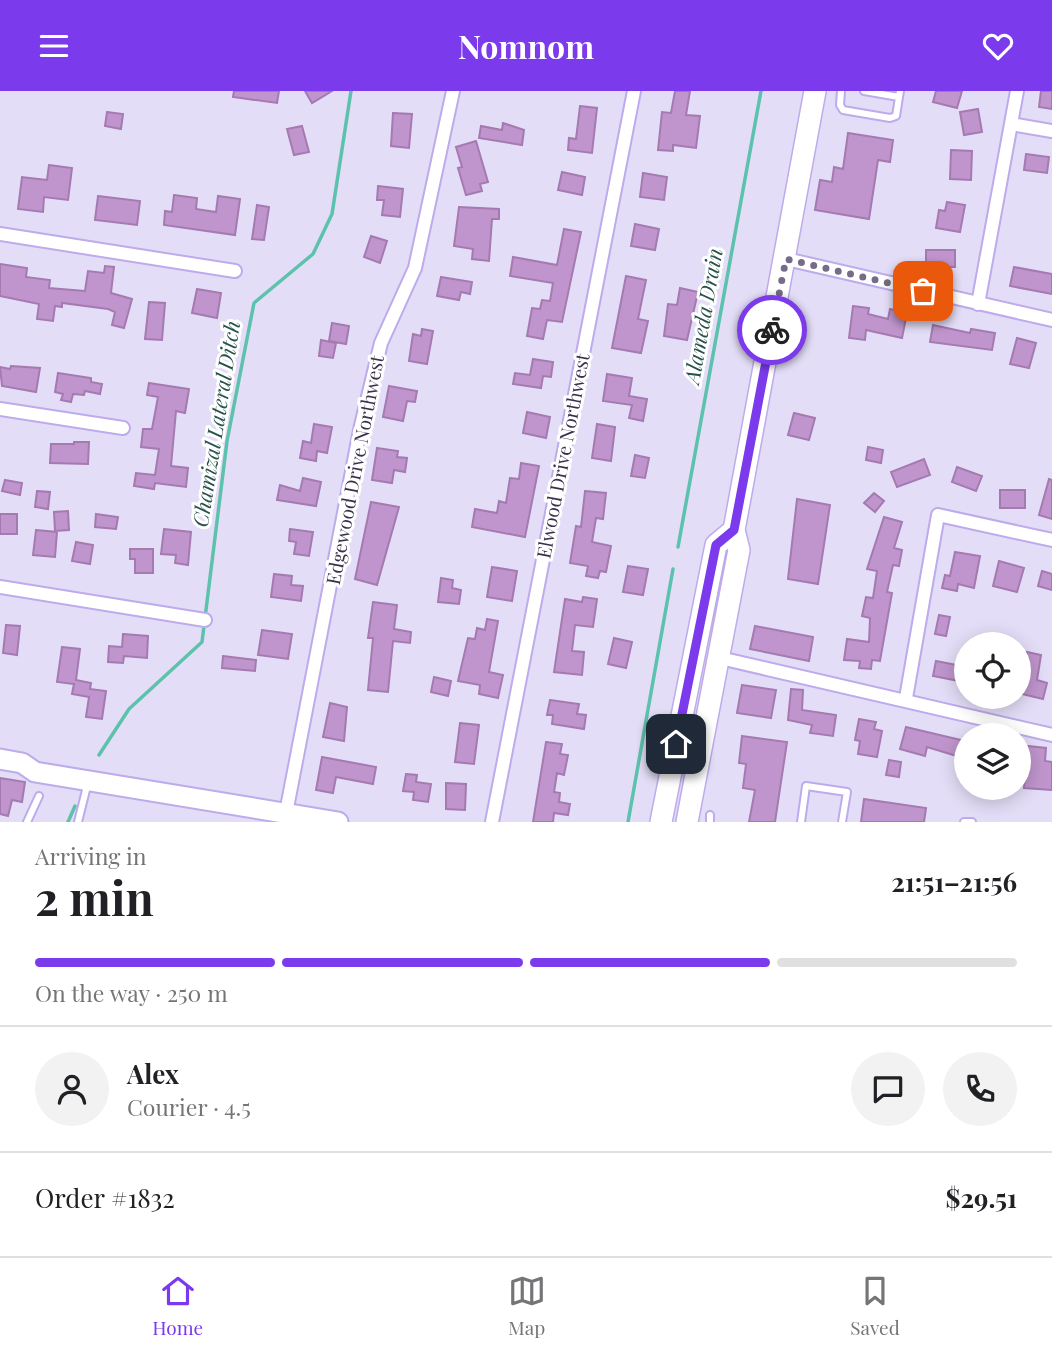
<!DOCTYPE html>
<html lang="en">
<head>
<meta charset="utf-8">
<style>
  :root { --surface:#fff; --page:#f2f2f2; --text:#202124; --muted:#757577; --line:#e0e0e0; --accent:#7c3aed }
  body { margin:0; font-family:"Playfair Display",serif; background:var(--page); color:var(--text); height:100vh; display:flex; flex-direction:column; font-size:26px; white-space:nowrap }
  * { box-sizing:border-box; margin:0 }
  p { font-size:23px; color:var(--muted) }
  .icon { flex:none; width:38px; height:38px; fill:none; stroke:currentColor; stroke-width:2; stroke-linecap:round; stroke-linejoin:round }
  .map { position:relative; height:731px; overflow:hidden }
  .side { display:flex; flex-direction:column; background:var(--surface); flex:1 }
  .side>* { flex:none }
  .controls { position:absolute; left:954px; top:541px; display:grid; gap:14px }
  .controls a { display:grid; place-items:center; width:77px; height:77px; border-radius:50%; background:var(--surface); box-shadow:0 4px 18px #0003; font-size:35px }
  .pin { position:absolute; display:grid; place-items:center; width:60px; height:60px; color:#fff; margin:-30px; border-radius:14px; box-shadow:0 4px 10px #0006 }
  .courier { position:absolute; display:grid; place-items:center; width:70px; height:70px; margin:-35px; border:5px solid #7c3aed; border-radius:50%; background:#fff; color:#222; box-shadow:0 2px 9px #0007 }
  .head em { font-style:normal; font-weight:700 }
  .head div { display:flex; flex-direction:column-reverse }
  .head { display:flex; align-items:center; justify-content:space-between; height:119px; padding:0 35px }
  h1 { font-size:46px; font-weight:700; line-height:52px }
  .bar { display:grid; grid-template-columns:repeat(4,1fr); gap:10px 7px; align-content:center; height:84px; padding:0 35px }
  .bar i { height:9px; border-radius:5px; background:var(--line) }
  .bar .active { background:var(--accent) }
  .bar p { grid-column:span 4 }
  .line { display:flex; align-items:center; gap:18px; padding:0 35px; border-top:2px solid var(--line) }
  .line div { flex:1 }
  .round { display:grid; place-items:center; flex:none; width:74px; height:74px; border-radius:37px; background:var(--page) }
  header { display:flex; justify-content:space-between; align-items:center; height:91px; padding:0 35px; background:var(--accent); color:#fff; font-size:32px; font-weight:700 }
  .dock { display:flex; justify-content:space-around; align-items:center; height:98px; border-top:2px solid var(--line); background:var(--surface); font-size:19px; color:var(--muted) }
  .dock a { display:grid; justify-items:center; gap:4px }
  .dock .active { color:var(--accent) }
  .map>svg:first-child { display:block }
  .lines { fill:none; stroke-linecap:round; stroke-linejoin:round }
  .stream { stroke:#5dc2ad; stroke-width:3.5 }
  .building { fill:#c095cd; stroke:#a47ab1; stroke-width:2 }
  .lane-casing { stroke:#beabeb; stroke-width:10 }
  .street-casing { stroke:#beabeb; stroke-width:16 }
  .secondary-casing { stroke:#beabeb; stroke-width:23 }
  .primary-casing { stroke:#beabeb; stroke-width:24 }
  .lane { stroke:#fff; stroke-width:6 }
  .street { stroke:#fff; stroke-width:12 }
  .secondary { stroke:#fff; stroke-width:19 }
  .primary { stroke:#fff; stroke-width:21 }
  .done { stroke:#756d87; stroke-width:7; stroke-dasharray:0 12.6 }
  .route { stroke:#7c3aed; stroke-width:9 }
  .labels { text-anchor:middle; stroke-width:6; stroke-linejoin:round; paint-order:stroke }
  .street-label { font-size:19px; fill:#39314b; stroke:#fff }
  .water-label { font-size:21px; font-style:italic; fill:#27534a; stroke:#fff }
</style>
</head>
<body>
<header><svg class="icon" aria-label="menu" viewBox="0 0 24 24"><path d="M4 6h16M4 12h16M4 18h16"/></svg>Nomnom<svg class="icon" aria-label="heart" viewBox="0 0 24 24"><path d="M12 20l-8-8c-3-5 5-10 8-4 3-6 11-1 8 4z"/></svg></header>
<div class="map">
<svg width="1052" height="731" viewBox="0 0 1052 731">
  <rect width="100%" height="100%" fill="#e4ddf7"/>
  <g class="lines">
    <path class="stream" d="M678,456L761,0
      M99,664L129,618L202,551L227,350L254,212L313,163L332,123L351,0
      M68,731L75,715
      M628,731L673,478"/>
  </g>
  <path class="building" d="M234,0H279L277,12L233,6Z
    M305,0H332L312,12Z
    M675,0H690L686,24L700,25L696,57L673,54V60L658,59L662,21L671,22Z
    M936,0H962L957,17L933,11Z
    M1041,0H1052V18L1039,16Z
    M580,15L597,17L592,62L568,59L569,47L576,48Z
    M978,18L982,41L964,44L960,21Z
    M107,21L123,23L121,38L105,35Z
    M393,22L412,23L409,57L391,55Z
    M503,32L524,39L522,54L479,47L481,35L502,39Z
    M302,35L309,61L294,64L287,38Z
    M848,42L893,49L890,71L878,69L869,128L815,119L820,89L832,91L834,76L843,78Z
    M476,50L488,91L480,93L482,100L466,104L458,77L462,76L456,56Z
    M951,59L972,60L971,89L950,88Z
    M1026,63L1049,66L1047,82L1024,79Z
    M49,74L72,77L68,109L44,106L43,121L18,118L22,86L47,89Z
    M562,81L585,86L582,104L558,99Z
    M643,82L667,86L664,109L640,106Z
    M378,95L403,98L400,126L382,124L384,109H377Z
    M174,104L197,107L196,118L216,121L218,105L240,108L235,144L164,134L165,120L172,121Z
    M98,105L140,110L137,134L95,129Z
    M947,111L965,114L960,141L936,137L939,119L945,120Z
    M257,114L269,116L264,149L252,148Z
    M459,116L499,118V128H492L489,170L472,168L473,158L454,155Z
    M635,133L659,138L655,159L631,155Z
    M564,138L581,141L562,231L547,229L543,248L527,245L532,217L540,218L542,209L550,210L553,192L510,185L513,166L557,174Z
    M371,145L387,150L380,172L364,166Z
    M926,159H955V176H926Z
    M0,173L27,177L26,186L50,189L49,197L85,200L88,180L104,182L105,175L114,176L111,202L132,208L124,237L112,234L115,221L108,218L62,212V216L55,215L53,230L37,228L39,213L0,205Z
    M1014,176L1052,183V203L1010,195Z
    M626,185L646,189L638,228L648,230L641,262L612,257Z
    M441,186L472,191L470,203L461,201L459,209L437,205Z
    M680,197L698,201L687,249L664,245L668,213L677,214Z
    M197,198L221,202L217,227L192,222Z
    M149,211L165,212L162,249L145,248Z
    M853,215L869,217L868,223L888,228L890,218L907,222L902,247L866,239L865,249L849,247Z
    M332,232L349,235L346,253L329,250Z
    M933,234L970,242L971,238L995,242L992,259L930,251Z
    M422,238L433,240L427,273L409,270L413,243L421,245Z
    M1017,247L1036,252L1029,277L1010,273Z
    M321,249L336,252L333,267L319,265Z
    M533,268L553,271L551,286L543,285L541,297L513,293L515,282L530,284Z
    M11,275L40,277L36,301L2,295L0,276L10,278Z
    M58,282L91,287V291L102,293L100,303L85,300L84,304L73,303L71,311L61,309L63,303L55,301Z
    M607,283L632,287L629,305L647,308L643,330L629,327L632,314L603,310Z
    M149,292L189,298L185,322L176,320L171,375L188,377L186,396L155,392L154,398L134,395L136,382L155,384L159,358L141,356L143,338H152L158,306L147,304Z
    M389,295L417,300L415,311L407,310L403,330L383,326Z
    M527,321L550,326L546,347L523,342Z
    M794,322L815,327L809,349L788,344Z
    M314,333L332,336L327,362L317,360L316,370L300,367L303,350L311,352Z
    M597,333L615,336L611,370L592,367Z
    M74,351H89L88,373L50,372L51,353H74Z
    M868,356L883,359L881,372L866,369Z
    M377,357L398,360L397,366L407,367L405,381L394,379L392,392L372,389Z
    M635,364L649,367L645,387L631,385Z
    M924,368L930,384L897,396L891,381Z
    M521,372L539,375L525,446L472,436L475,418L497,422L499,410L506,412L510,387L519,388Z
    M957,376L982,385L976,400L952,391Z
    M303,387L321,391L316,415L277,409L280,394L300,400Z
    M1049,388L1052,389V428L1039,424Z
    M5,389L22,392L20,404L2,400Z
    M1000,399H1025V417H1000Z
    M37,400L50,401L48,418L35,416Z
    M585,400L606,402L603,428L596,427L592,451L611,455L606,481L600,480L598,487L586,485L588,475L570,472L576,435L581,436Z
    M874,402L884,410L875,421L864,412Z
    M797,408L830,414L818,493L788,488Z
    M371,411L399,416L377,494L355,488Z
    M68,420L69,439L55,440L54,421Z
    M0,423H17V443H0Z
    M96,423L118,426L116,438L95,436Z
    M884,426L902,431L894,457L902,459L899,475L893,474L887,501L892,502L880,570L872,569L871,578L859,577L860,570L844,569L847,548L869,551L870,527L862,525L866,506L873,507L877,480L867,478Z
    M164,438L191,441L188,474L175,472L176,464L161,463Z
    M290,438L313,441L309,465L294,463L296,451L289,450Z
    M36,439L57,441L55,466L33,464Z
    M76,451L93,454L90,473L72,470Z
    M130,458H153V482H135V468H130Z
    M955,461L980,465L974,497L958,493L957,500L942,497L945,484L950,485Z
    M999,470L1024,477L1017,501L993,495Z
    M628,475L648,478L643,504L623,501Z
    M492,476L517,480L512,510L487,506Z
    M1042,480L1052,483V499L1038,495Z
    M274,483L292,485L291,494L303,495L301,510L271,506Z
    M441,487L453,489L452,497L461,499L459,513L438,511Z
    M583,506L597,508L593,536L575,534L572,560L584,561L582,584L554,581L565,508L582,511Z
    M373,511L397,514L394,538L411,541L410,552L393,550L388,601L368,599L373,547H368Z
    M939,524L950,526L946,545L935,543Z
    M487,528L498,530L489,581L503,584L498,607L479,603L480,594L458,590L468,547L475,548L477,537L485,539Z
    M6,534L20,535L17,564L3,562Z
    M755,535L813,546L809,570L750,558Z
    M262,539L292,543L288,568L258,564Z
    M123,543L148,545L147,567L124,565L123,572L108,571L109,555L122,556Z
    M614,547L632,551L626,577L608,573Z
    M62,556L80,558L76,589L91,592L90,598L106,600L102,628L86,626L89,606L72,603L74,593L57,591Z
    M1027,561L1041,564L1037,589L1047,592L1043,608L1018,602Z
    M223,565L256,569L255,580L222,577Z
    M936,570L962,575L959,590L933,585Z
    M434,586L451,590L448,605L431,601Z
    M742,594L776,599L771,627L737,622Z
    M791,598L803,599L802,619L836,624L833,645L810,642L812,634L788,629Z
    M550,609L579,613L577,623L586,624L584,638L552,633L553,624H547Z
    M330,612L347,616L344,650L323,646Z
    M859,628L876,631L874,638L882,640L877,666L858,663L860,650L855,649Z
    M460,632L479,634L474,673L455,671Z
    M906,636L965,650L960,666L927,656L925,665L900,658Z
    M742,645L787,651L775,731H749L755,699L743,697L746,673L739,672Z
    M546,651L562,653L560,663L568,664L564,684L557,682L554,701L560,702L559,711L570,713L568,724L554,722L553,731H533Z
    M1028,655L1046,657L1045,670L1052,671V699L1024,697Z
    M322,666L376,676L373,693L336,686L333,702L316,699Z
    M889,669L901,671L899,686L886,684Z
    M406,683L417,684L416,691L431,693L428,711L413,709L414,701L403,700Z
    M0,687L25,691L22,711L12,709L8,725L0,723Z
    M446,692L466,693L465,719L446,718Z
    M864,708L926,717L924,731H861Z"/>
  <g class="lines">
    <defs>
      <path id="lane" d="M841,0L840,14L843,19L890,27L896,25L900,0
        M864,0L899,6
        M27,731L39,705
        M78,731L88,691
        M710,731V724
        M801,731L806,695L847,701L842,731
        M964,731H972"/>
      <path id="street" d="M1011,33L1052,40
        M0,143L235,180
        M786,168L1052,229
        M978,213L1017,0
        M0,318L123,337
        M0,496L205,529
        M720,567L1052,644
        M906,607L938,424L1052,449
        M285,727L360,339L381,252L415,177L453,0
        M492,731L634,0"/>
      <path id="secondary" d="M0,668L22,672L35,681L338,731"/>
      <path id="primary" d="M661,731L716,454L734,439
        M687,731L739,459L734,439L815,0"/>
    </defs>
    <use href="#lane" class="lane-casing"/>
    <use href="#street" class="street-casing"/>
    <use href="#secondary" class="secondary-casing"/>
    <use href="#primary" class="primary-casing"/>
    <use href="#lane" class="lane"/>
    <use href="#street" class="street"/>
    <use href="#secondary" class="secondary"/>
    <use href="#primary" class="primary"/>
  </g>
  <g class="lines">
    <path class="done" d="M772,239L786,168L923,200"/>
    <path class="route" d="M676,653L716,454L734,439L772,239"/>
  </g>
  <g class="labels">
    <g class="street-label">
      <text transform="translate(563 365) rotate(-79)" y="7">Elwood Drive Northwest</text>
      <text transform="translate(355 379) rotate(-79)" y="7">Edgewood Drive Northwest</text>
    </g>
    <g class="water-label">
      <text transform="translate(704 225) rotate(-80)" y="7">Alameda Drain</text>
      <text transform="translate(217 333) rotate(-81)" y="7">Chamizal Lateral Ditch</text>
    </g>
  </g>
</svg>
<div class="controls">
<a><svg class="icon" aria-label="locate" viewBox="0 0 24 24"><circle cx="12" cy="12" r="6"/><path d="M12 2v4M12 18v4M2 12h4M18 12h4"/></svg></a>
<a><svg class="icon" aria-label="layers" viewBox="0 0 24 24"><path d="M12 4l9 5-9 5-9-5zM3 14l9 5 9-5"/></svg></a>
</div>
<div class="pin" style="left:923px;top:200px;background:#ea580c"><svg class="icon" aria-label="bag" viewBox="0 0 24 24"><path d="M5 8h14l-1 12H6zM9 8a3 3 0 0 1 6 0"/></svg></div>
<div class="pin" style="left:676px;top:653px;background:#1f2937"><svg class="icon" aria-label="home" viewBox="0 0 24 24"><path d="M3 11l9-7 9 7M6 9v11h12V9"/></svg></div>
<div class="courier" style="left:772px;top:239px"><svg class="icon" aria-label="bike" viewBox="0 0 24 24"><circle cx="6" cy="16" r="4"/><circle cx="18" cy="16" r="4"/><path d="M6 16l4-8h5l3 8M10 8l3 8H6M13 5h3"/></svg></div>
</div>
<section class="side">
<div class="head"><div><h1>2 min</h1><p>Arriving in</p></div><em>21:51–21:56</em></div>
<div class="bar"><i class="active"></i><i class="active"></i><i class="active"></i><i></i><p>On the way · 250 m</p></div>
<div class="line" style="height:126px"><a class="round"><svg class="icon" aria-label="person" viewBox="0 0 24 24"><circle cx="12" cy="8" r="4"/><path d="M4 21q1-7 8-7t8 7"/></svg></a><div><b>Alex</b><p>Courier · 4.5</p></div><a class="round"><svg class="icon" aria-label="chat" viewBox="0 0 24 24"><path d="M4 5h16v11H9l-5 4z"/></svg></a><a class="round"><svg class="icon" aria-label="phone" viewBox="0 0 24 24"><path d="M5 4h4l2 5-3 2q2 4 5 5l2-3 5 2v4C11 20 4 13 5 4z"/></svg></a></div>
<div class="line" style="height:91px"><div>Order #1832</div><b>$29.51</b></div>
</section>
<nav class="dock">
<a class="active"><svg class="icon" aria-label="home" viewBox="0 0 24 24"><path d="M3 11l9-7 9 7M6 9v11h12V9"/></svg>Home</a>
<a><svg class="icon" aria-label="map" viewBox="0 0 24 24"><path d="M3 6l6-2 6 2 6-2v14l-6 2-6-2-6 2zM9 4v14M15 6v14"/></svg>Map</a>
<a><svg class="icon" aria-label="saved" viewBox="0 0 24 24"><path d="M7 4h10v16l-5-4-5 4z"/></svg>Saved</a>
</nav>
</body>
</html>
